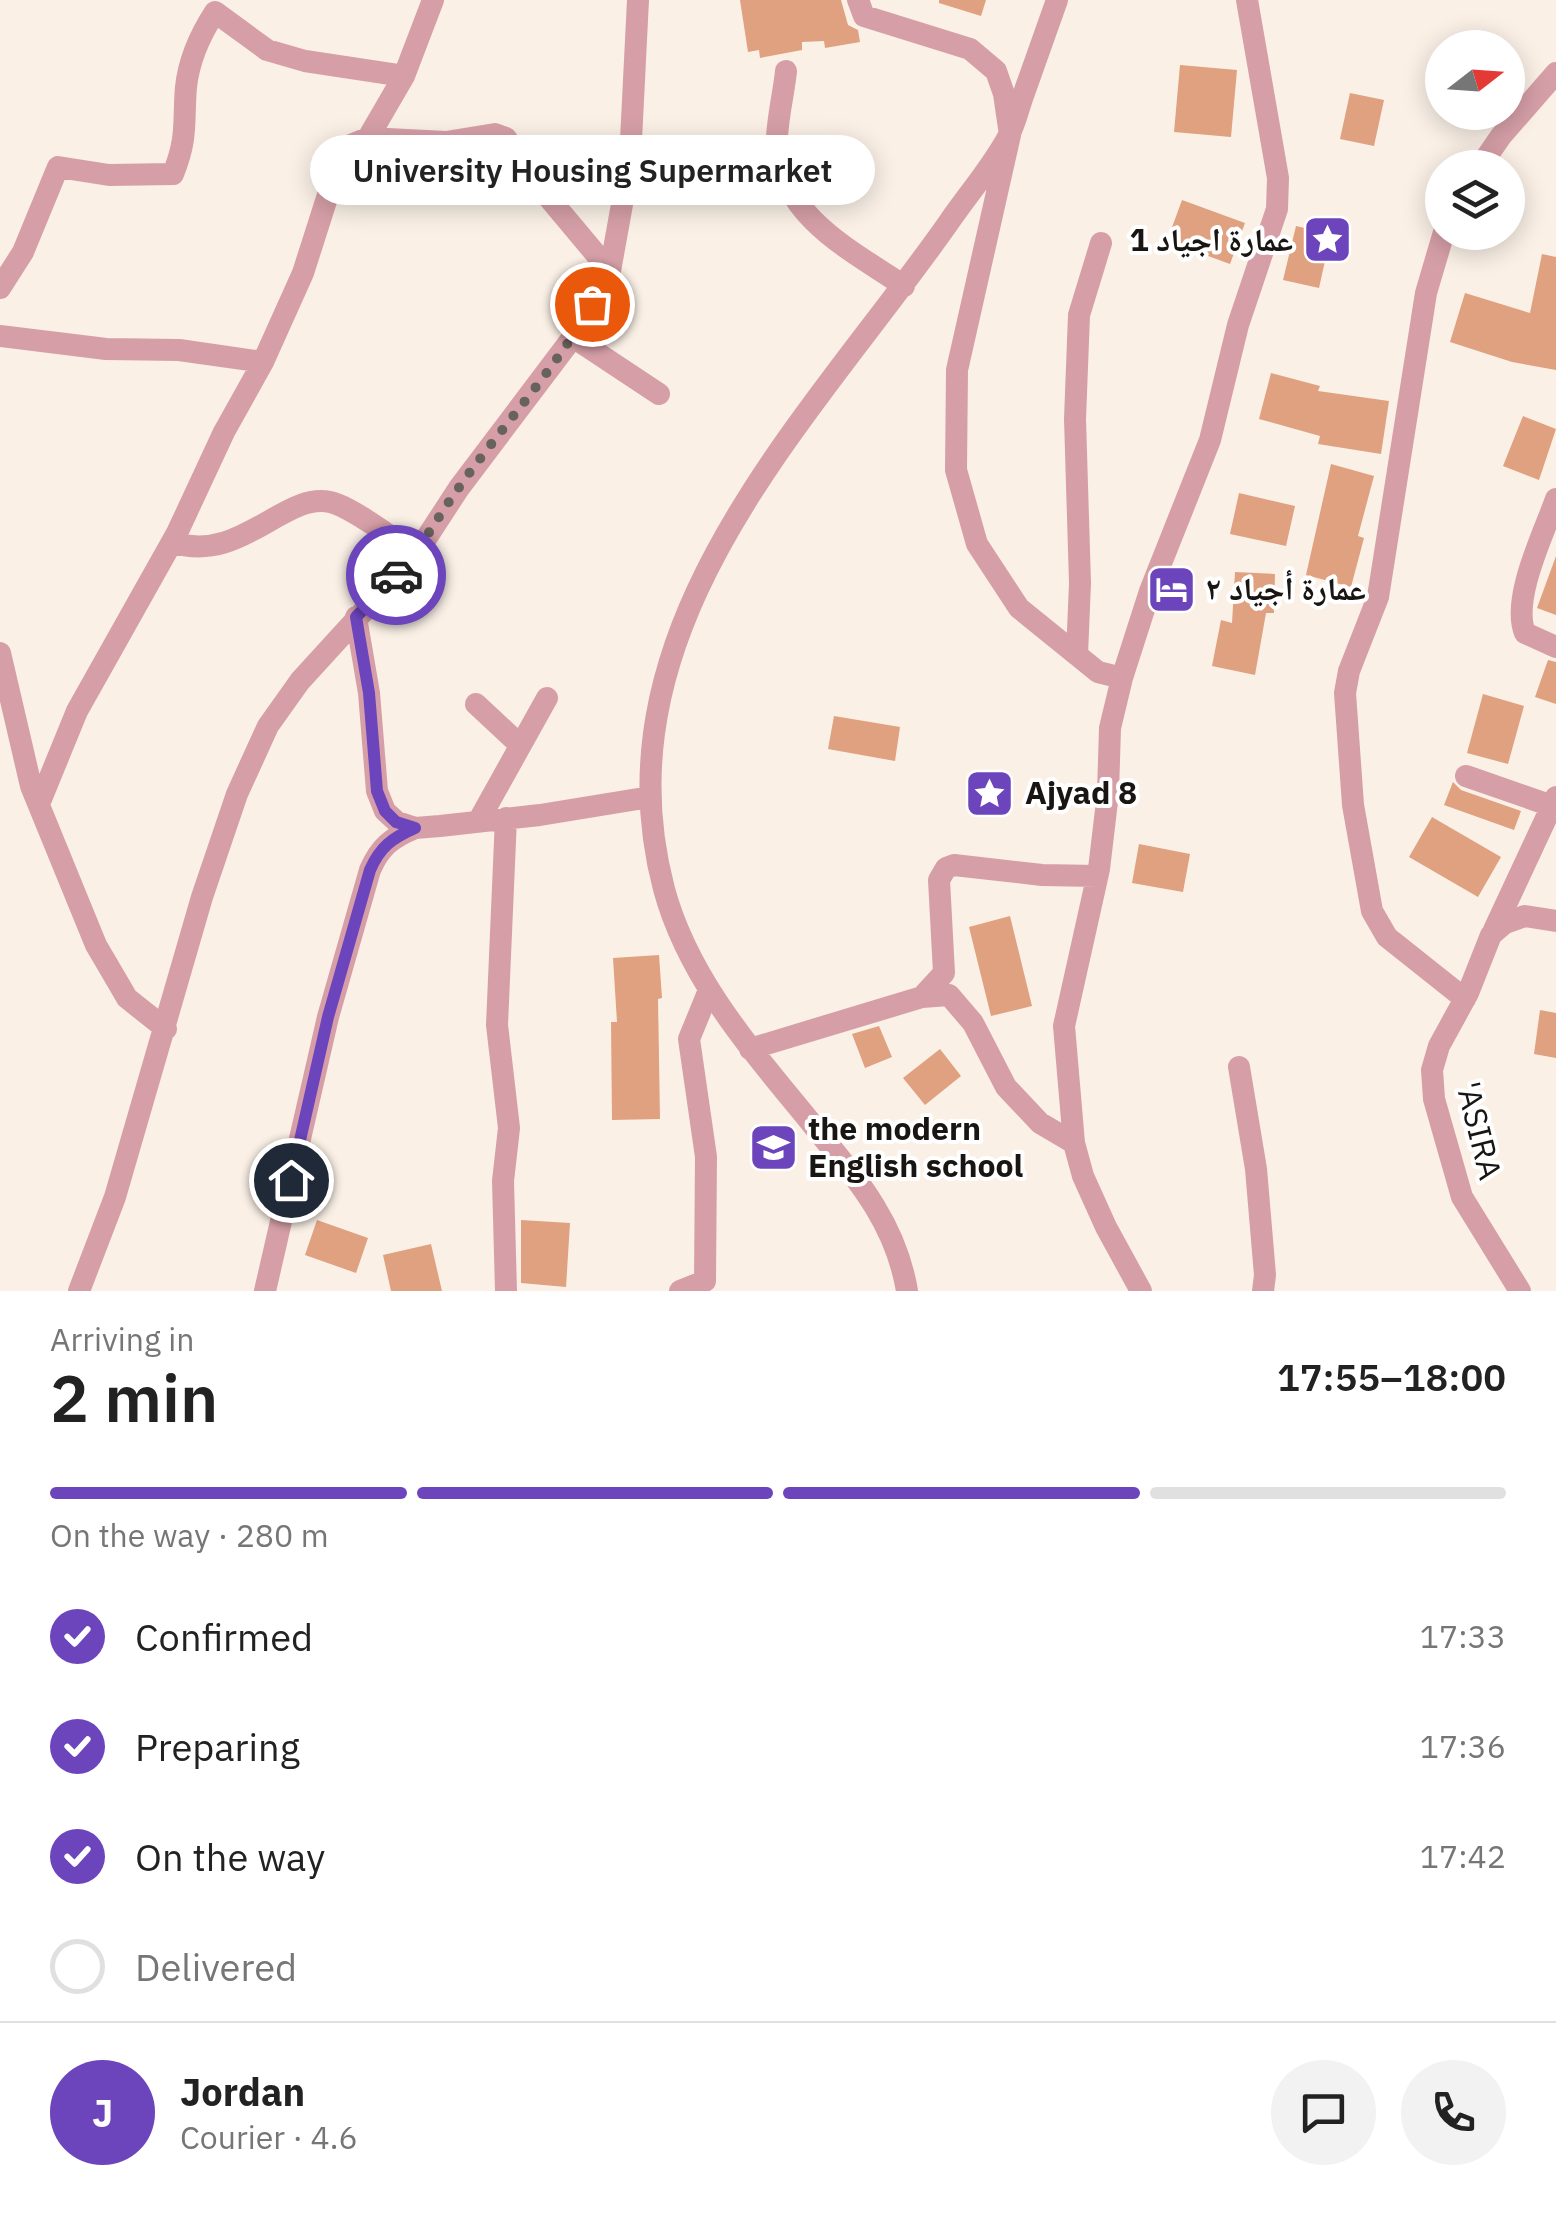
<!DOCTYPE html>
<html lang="en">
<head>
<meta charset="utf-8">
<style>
  :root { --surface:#fff; --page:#f2f2f2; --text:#222; --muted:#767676; --line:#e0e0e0; --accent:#6c45bd }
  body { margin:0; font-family:"IBM Plex Sans","Noto Naskh Arabic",sans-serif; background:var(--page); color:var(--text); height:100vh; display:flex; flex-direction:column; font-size:38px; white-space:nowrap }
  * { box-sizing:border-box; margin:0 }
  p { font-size:32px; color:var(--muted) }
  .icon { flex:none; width:55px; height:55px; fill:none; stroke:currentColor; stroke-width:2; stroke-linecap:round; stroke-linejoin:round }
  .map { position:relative; height:1291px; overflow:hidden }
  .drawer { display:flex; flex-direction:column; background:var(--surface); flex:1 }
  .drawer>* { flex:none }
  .needle { width:65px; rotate:73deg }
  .tools { position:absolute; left:1425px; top:30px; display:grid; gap:20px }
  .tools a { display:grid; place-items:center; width:100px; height:100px; border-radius:50%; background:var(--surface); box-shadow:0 5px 25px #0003; font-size:50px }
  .pin { position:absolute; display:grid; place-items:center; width:85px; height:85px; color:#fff; margin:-42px; border:5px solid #fff; border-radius:50%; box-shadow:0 2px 10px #0007 }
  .courier { position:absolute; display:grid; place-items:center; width:100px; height:100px; margin:-50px; border:8px solid #6c45bd; border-radius:50%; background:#fff; color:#222; box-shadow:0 2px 12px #0007 }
  .bubble { position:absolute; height:70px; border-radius:35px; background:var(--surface); box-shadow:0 5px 25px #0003; font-size:32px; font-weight:600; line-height:70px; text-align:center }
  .overview em { font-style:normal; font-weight:600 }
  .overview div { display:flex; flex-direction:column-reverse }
  .overview { display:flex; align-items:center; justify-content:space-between; height:170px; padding:0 50px }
  h1 { font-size:65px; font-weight:600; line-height:75px }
  .bar { display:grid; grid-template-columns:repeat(4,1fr); gap:15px 10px; align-content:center; height:120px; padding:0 50px }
  .bar i { height:12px; border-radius:8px; background:var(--line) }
  .bar .current { background:var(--accent) }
  .bar p { grid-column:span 4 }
  .line { display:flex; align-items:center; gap:25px; padding:0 50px; border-top:2px solid var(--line) }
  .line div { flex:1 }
  .round { display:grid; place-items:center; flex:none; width:105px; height:105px; border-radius:52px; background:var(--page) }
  ol { padding:0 50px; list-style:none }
  li { display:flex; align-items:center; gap:30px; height:110px }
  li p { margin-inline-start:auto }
  li .icon { padding:10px; border-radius:50%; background:var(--accent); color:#fff; stroke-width:4 }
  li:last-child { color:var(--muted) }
  li i { width:55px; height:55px; border:5px solid var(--line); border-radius:50% }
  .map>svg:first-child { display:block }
  .building { fill:#dfa17f }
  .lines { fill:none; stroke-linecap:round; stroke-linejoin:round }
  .minor { stroke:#d69fa7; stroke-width:22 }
  .done { stroke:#67625c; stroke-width:10; stroke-dasharray:0 18 }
  .route { stroke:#6c45bd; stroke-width:12 }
  .labels { text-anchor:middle; stroke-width:8; stroke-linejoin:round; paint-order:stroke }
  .poi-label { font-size:32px; font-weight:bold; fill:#181512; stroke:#fff; text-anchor:start }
  .street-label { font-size:32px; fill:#181512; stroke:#fff }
</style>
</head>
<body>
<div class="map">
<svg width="1556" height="1291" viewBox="0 0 1556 1291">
  <rect width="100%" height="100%" fill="#faf0e6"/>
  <path class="building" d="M740,0H841L848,25L858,30L860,42L825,48L824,41L802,42V50L760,58L759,50L748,52Z
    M939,0H986L981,16L939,3Z
    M1180,65L1237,70L1231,137L1174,132Z
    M1350,93L1384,100L1374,146L1340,139Z
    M1182,200L1245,223L1230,264L1167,241Z
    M1296,226L1331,234L1319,288L1283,280Z
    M1542,254L1556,257V370L1512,362L1450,342L1465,293L1530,313Z
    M1271,373L1320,386L1318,391L1389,401L1381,454L1318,444L1320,436L1259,419Z
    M1523,416L1556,429L1539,480L1503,466Z
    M1331,464L1374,476L1358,536L1364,538L1351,587L1306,575Z
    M1239,493L1295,506L1286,546L1230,534Z
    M1556,556V615L1537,608Z
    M1235,572L1275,574L1274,613H1266L1255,675L1212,666L1221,620L1232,623Z
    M1548,660L1556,662V704L1535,697Z
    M1483,694L1524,706L1508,764L1467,753Z
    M834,716L900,727L895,761L828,749Z
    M1453,782L1461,790L1521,811L1514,830L1444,805Z
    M1432,817L1501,857L1478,897L1409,857Z
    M1139,844L1190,854L1183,892L1132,883Z
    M1010,916L1032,1006L991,1016L969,927Z
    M659,955L662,998L658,999L660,1119L612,1120L611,1022H617L613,958Z
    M1540,1010L1556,1013V1058L1534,1054Z
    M879,1026L892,1057L865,1068L852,1034Z
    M940,1049L961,1076L925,1105L903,1078Z
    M317,1220L368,1238L356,1273L305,1255Z
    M521,1220L570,1223L566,1287L521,1283Z
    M431,1244L442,1291H391L383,1255Z"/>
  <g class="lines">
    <path class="minor" d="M858,0L864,16L970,49L996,71L1004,94L1010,135L957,370L956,470L977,544L1019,608L1098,672L1122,678
      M786,71C784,93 775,129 777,148C784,218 851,250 904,286
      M368,138L404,76L433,0
      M1479,168L1501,136L1556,73
      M1444,232L1426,293L1378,597L1349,671L1345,693L1353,805L1372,911L1387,937L1465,999
      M0,288L23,252L58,167L109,175L173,174C188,137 183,123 186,87C189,59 200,35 215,12L267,50L305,61L404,76
      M0,336L106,349L179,350L263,362
      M573,337L659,394
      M1556,499C1544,533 1511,599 1525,633L1556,647
      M172,542C240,565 283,492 330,502C351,506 396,541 416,554
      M356,617L369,693L377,791L385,811L397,822L415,828L440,826L540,815L650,797
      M0,653L31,786L96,945L127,998L166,1029
      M1077,655L1080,583L1075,419L1079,315L1101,243
      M476,704L520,745
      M1466,776L1552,806
      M39,804L77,711L177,533L224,432L263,362L303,273L334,176L351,145L368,138L446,142L495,134L506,138L533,179L610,271
      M479,820L547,698
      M1494,930L1556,797
      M922,997L944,973L939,880L946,868L954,865L1042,875L1097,876
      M750,1049L922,997L949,995L973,1023L1006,1087L1040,1123L1074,1143
      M1239,1067L1256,1169L1265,1275L1263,1291
      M79,1291L115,1197L202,897L237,794L268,726L300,681L416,554L459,488L573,337L610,271L630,160L638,0
      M265,1291L328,1017L370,870C380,847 391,838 415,828
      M506,1291L503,1181L509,1128L497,1025L506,818
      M680,1291L705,1281L706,1157L689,1039L709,990
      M907,1291C896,1224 858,1180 816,1129C757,1056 689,982 664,889C594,625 811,419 949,222C968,194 993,166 1009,135C1016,122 1019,106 1024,93C1035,62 1046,31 1057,0
      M1141,1291L1106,1227L1083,1176L1074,1143L1064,1026L1099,869L1108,793L1110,728L1122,678L1150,591L1210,440L1238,325L1277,209L1278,178L1247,0
      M1520,1291L1462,1197L1434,1099L1432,1070L1439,1046L1468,993L1491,935L1505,923L1525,916L1556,921"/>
  </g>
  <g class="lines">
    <path class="done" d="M396,575C422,548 438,516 460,486C503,425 555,370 592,304"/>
    <path class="route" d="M291,1180L328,1017L370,870C380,847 392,838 415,828L396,822L385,811L377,791L369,693L356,617L396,575"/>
  </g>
  <defs>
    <symbol id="sight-square" viewBox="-11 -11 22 22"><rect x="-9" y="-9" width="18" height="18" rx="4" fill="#6c45bd" stroke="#fff"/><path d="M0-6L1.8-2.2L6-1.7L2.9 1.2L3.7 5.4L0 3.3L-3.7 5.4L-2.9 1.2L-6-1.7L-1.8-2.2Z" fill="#fff"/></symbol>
    <symbol id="hotel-square" viewBox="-11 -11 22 22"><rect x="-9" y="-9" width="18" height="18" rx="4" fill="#6c45bd" stroke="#fff"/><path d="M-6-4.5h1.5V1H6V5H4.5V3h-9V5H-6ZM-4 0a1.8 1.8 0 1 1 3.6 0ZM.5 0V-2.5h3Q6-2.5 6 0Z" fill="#fff"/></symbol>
    <symbol id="school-square" viewBox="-11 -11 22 22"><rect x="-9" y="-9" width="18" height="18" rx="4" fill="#6c45bd" stroke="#fff"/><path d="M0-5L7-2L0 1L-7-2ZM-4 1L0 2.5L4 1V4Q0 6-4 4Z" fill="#fff"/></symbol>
  </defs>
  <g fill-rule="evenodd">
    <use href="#sight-square" x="1300" y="212" width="55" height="55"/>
    <use href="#hotel-square" x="1144" y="562" width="55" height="55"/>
    <use href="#sight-square" x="962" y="766" width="55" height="55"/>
    <use href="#school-square" x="746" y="1120" width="55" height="55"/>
  </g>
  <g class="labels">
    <g class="poi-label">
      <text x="1293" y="251" text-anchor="end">عمارة اجياد 1</text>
      <text x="1206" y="600">عمارة أجياد ٢</text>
      <text x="1025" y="804">Ajyad 8</text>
      <text x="808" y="1140">the modern<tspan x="808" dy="37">English school</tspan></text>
    </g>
    <g class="street-label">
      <text transform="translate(1479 1131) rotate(76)" y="11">'ASIRA</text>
    </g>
  </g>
</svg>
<div class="tools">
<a><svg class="needle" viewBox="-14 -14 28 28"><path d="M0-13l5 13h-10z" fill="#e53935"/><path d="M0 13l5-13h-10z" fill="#767676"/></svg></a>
<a><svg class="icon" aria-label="layers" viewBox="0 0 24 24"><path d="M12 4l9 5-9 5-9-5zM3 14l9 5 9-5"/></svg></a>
</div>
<div class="pin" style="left:592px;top:304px;background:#ea580c"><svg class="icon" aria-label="bag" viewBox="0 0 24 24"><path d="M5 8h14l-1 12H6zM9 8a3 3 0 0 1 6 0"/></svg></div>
<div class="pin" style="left:291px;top:1180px;background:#1f2937"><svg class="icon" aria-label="home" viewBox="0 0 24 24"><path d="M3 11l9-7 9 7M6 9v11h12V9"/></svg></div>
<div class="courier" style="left:396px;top:575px"><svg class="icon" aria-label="car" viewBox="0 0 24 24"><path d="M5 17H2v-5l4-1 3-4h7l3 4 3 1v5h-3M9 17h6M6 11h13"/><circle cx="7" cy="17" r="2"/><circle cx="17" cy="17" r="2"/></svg></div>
<div class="bubble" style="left:310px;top:135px;width:565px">University Housing Supermarket</div>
</div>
<section class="drawer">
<div class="overview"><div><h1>2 min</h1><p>Arriving in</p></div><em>17:55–18:00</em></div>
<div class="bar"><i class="current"></i><i class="current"></i><i class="current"></i><i></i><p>On the way · 280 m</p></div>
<ol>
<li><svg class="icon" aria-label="check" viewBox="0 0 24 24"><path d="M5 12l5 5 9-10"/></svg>Confirmed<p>17:33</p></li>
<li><svg class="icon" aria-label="check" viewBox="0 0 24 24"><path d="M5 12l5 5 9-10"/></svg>Preparing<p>17:36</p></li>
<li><svg class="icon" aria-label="check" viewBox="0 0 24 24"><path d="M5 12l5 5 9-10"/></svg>On the way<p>17:42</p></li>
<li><i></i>Delivered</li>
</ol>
<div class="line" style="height:180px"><b class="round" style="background:var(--accent);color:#fff">J</b><div><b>Jordan</b><p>Courier · 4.6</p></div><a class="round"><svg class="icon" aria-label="chat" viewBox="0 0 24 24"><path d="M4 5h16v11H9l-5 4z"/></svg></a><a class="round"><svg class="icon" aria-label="phone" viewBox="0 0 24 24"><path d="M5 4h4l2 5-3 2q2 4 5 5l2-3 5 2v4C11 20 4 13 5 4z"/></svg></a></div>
</section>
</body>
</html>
